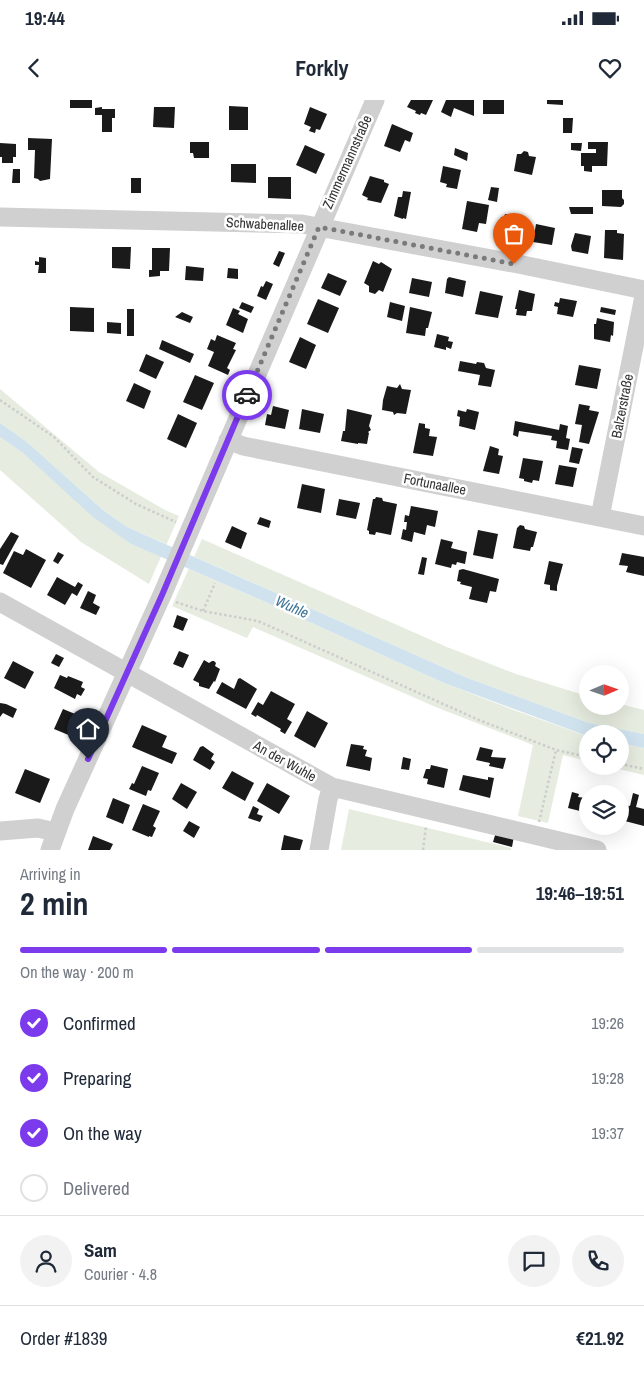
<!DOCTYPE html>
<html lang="en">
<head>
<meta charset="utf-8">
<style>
  :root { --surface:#fff; --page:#f2f2f3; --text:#1f2937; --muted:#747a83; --line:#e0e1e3; --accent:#7c3aed }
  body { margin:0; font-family:"Archivo Narrow",sans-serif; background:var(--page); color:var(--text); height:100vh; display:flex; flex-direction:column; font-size:19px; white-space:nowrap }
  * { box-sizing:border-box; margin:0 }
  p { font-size:16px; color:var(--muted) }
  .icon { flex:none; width:28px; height:28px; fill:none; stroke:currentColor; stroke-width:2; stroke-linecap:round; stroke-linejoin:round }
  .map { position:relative; height:750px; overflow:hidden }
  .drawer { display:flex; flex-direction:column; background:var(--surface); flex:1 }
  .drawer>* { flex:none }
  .needle { width:32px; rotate:88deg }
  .buttons { position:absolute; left:579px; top:565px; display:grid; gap:10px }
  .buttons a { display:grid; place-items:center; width:50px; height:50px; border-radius:50%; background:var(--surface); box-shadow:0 5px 20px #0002; font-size:25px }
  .pin { position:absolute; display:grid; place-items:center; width:42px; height:42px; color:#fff; margin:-51px -21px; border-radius:50% 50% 50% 0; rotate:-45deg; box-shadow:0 0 5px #0007 }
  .pin .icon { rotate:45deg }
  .courier { position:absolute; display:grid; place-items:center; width:50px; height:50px; margin:-25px; border:4px solid #7c3aed; border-radius:50%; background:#fff; color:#222; box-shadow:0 1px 6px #0007 }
  .summary em { font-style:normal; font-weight:800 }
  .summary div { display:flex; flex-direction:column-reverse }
  .summary { display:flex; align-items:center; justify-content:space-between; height:85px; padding:0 20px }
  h1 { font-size:32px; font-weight:800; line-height:38px }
  .bar { display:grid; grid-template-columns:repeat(4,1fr); gap:8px 5px; align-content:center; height:60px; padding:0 20px }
  .bar i { height:6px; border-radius:4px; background:var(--line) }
  .bar .on { background:var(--accent) }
  .bar p { grid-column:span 4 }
  .line { display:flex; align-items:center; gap:12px; padding:0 20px; border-top:1px solid var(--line) }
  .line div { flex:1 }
  .round { display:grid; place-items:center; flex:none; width:52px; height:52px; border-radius:26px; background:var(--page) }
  ol { padding:0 20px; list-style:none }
  li { display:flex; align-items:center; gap:15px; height:55px }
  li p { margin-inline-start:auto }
  li .icon { padding:5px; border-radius:50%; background:var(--accent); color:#fff; stroke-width:4 }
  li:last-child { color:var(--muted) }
  li i { width:28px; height:28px; border:2px solid var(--line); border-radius:50% }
  .status { display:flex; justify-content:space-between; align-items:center; height:35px; padding:0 25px; background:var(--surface); direction:ltr }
  .status svg { height:14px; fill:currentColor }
  header { display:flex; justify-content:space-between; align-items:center; height:65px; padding:0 20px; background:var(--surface); font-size:22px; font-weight:800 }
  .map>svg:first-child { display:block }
  .green { fill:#e6ecdf }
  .water { fill:#cfe2ee }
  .building { fill:#1a1a1a }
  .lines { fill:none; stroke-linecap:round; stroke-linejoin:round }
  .path { stroke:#cdcdcd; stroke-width:2.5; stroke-dasharray:2.5 2.5; stroke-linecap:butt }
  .minor { stroke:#d0d0d0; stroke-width:19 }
  .done { stroke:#7a7a7a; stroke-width:5; stroke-dasharray:0 9 }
  .route { stroke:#7c3aed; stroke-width:6 }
  .labels { text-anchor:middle; stroke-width:5; stroke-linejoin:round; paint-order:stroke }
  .street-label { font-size:14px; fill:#333; stroke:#fff }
  .water-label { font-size:15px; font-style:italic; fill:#3f7597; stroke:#fff }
</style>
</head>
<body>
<div class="status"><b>19:44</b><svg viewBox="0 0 49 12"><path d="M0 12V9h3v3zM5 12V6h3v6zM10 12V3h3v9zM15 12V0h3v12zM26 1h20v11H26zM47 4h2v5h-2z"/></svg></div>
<header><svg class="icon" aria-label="back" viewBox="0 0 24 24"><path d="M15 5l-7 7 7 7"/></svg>Forkly<svg class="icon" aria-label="heart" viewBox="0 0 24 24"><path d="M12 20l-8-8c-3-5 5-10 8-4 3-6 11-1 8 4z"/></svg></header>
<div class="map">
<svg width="644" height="750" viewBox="0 0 644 750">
  <rect width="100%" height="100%" fill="#fff"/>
  <path class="green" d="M0,289L99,372L165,410L179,416L149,484L81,442L0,370V337L23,353L131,444L160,456L166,444L127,427L104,411L27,342L0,323Z
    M202,439L447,547L516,574L587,596L588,606H620V604L644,610V634L589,623L465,577L195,457L189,469L261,500L444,583L511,609L587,636V661L563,655L548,723L518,716L533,645L438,608L253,527L247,538L172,506Z
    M620,643L644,648V675L606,666H620Z
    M349,709L511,748V750H341Z"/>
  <path class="water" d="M0,323L27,342L104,411L127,427L465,577L589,623L644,634V648L620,643V634H588L587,636L582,634L444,583L261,500L131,444L93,417L23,353L0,337Z"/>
  <path class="building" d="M70,0H92V8H70Z
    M411,0H433L426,15L421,13L420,15L415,13L416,11L407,7Z
    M446,0H474V16L454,8L451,17L441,12Z
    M483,0H504V14H483Z
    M547,0H563V5L547,4Z
    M229,6L248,7V30H229Z
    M102,7V9H115V18H112V32H102V15H95V8Z
    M154,7H175L174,28L153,27Z
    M310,7L327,14L320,30L316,29L315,33L309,31L311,27L304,24Z
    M563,18H573L572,33H563Z
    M392,24L413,33L410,42L405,40L400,52L384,46Z
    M28,38L52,39L50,79L40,81L38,79L34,78L35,50H28Z
    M190,42H209V58H194L193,53H190Z
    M588,42H608L607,66H592V72L584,71V66H581V53H596V49H588Z
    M0,43L16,44V57H13V63H2V57H0Z
    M571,43H582L581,51L571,50Z
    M305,45L325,54L316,74L296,65Z
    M455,48L468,53L467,61L454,55Z
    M524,51L528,52L529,56L536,57L532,75L514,71L517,54H521Z
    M231,64H256V83L231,82Z
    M443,66L461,70L457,89L446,87L447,84L440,82Z
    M13,69H20V83H12Z
    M370,76L384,80V82L389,84L381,103L367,100L368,98L362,95Z
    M268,77H291V99L268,98Z
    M131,78H141V93H131Z
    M491,87L499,88L497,102L488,100Z
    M602,90H622V98L624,100V104L621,107L602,106Z
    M403,91L411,92L406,119L403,118V119L394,116L398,97H402Z
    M467,101L489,105L486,124L479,123L477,132L462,129Z
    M569,107H593V114H571Z
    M505,114L522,117L520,135L516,134V138L509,137L510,134L501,132L503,123H500L501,117H504Z
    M536,124L555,128L552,145L533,142Z
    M605,130H617V133L624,134L623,160L604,158Z
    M575,133L591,136L588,154L572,151L571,146Z
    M112,147H131L130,169L112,168Z
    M152,148H170L169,171H160V176L149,177V170H152Z
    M279,151L285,153L279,167L273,164Z
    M39,157L46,158V173H38L39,165H35V161L39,162Z
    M373,161L379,164L381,162L392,169L383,192L379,190L375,194L369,192V186L364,183Z
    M186,166L204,168L203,181L185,180Z
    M228,168L238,169V179L227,178Z
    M328,173L347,181L340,196L321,188Z
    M449,177L466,181L463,197L445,193L447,179Z
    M412,178L432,182L429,197L409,193Z
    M266,181L273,184L266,200L257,196L261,186L263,187Z
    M519,190L535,194L532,211H527L526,216L516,215L517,209H515Z
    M480,191L503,196L498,218L475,214Z
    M560,198L577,201L573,217L557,214L558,207L554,206L555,202L559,203Z
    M318,199L339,208L328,233L307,224Z
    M242,202L254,207L251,213L239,208Z
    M390,202L405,206L402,221L387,217Z
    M70,207L94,208V232L70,231Z
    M410,207L432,212L428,228H426L425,236L406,233Z
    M601,207L616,210L615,215L600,212Z
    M233,208L240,211L238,214L248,219L243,233L226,225Z
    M127,209H134V236H127Z
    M182,212L193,217L190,223L175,217Z
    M597,218L614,222L613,236L611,235L610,242L594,239V224H596Z
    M107,222L121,223V234L107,233Z
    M437,234L449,237L448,241L453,242L451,249L446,247V250L434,247Z
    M217,235L236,243L233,249L236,250L227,268L230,270L228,275L208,266L214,252L207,249L211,239L215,241Z
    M300,237L316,245L306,269L289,262Z
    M162,240L194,254L190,263L159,249Z
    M146,254L164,262L156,279L139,271Z
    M460,261L476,264L477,262L484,263L486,268L495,270L491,287L478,285L480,275L458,271Z
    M579,265L601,269L597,289L575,285Z
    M195,275L214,283L202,310L183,302Z
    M134,283L151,291L144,309L126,301Z
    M400,284L402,289L411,290L406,314L397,313L394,315L393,312L382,310L383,300L387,286L397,288Z
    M579,304L590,306L589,310L599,312L589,344L579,342L582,325L575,324Z
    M273,306L289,310L285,329L265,325L267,314L271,315Z
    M302,309L324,314L320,333L299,329Z
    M347,309L372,315L369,326L371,330L368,332L369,333L367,344L358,343V344L341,341L343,331H345Z
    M467,309L479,312L475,330L459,326L460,317L457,316L458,310L466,312Z
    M178,314L197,323L186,348L167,339Z
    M515,321L559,330L560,324L568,326L566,338L570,339L568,350L556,348L557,341L551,340L552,336L519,331L518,337L513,335Z
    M419,323L425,324V328L430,329L429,336L437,337L433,356L413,353Z
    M490,346L499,349L498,355L503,356L499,374L483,371Z
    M572,347L583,349L579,364L569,362Z
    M523,358L543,361L539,381L533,380L532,383L524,381V379L519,378Z
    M559,365L577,368L573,387L555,384Z
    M302,384L325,389L321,413L297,408Z
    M376,397L382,398L383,401L397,404L391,435L376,432L375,435L369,434V431L367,430L373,399H375Z
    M339,399L360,403L356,419L336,415Z
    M411,406L438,411L435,427L427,425L425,435L414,432L412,442L401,439L403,429L406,430L407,422H404L405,415L409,416Z
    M260,417L271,421L269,428L257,424Z
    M520,425L524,426L525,429L537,432L533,447H531L530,451L513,448L517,428Z
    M232,426L247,433L241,449L225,442Z
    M478,430L498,434L493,459L473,455Z
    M11,432L19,436L3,465L0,464V449Z
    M441,439L453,442L451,448L467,452L465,464L457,462L456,465L452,464L451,468L435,464Z
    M26,449L46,460L31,488L3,473L14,451L23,455Z
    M58,452L64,455L58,464L53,461Z
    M622,453L644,457V476L626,472L628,466L619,465Z
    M422,457L427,458L424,475L418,474Z
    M549,461L563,464L557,486V491L550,490V485L544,484Z
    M463,469L499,479L496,492L490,491L487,503L469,499L472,487L460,484L461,482L457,481L459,470Z
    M57,477L75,487L78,482L83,485L77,496L72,493L65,505L47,495Z
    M88,491L96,495L93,503L100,507L96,515L80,508Z
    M177,515L188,519L183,531L173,527Z
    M179,551L189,555L183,568L173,564Z
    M56,554L64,558L59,567L51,563Z
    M204,560L209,563L212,561H214L216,563L215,566L220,569L215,582L214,581L209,589L199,586V583L193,580Z
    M13,561L34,572L25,589L4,578Z
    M60,575L67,578L68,576L83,582L81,587L85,589L81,596L77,594L75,599L54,588Z
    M240,578L257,589L246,609L216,593L222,582L234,589L238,579Z
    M271,591L295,604L287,619L292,622L285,634L280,631L281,629L257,615L256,617L251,614L258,602L263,605Z
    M0,603L6,604L17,609L13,618L3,613L0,617Z
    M63,609L80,616L71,636L54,629Z
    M307,611L328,623L315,648L294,636Z
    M142,625L167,636L162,647L177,653L172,664L132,647Z
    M351,644L364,646L363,649L367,650L365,656L372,658L370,671L346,666Z
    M203,646L214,654L211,659L215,662L210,670L193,660L200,647Z
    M480,647L493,650L491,657L506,658L503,669L489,666L490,663L476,660Z
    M403,657L411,659L409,670L401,669Z
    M431,665L448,669L444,688L427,684L428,679L423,678L426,669H430Z
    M142,666L159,673L151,691L148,690L146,696L129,689L132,683L134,684Z
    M25,669L50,679L40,703L15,693Z
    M232,671L254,683L245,701L222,688Z
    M463,675L488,680V677L494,678L490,698L459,690Z
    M181,683L197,692L187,709L172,699Z
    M267,683L290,696L279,714L257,701Z
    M572,692L579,694L578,697L586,698L588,693V713L568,708Z
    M633,693L639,695L636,707L644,709V726L621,720L625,705L630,706Z
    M113,698L130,705L123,724L106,717Z
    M143,704L160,711L153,726L156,728L152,737L149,736V737L132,730Z
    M253,706L259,709L257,714L263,716L260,722L248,718Z
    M189,721L200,727L194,738L183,731Z
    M496,732L514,736L512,747L493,742Z
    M284,735L303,740L300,750H281Z
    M93,736L113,744L110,750H88Z"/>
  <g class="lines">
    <path class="path" d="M0,300L54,337L93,377L136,404L176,422
      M176,502L203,511L258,521L479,620L556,650L588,657
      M203,511L215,483
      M620,664L644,669
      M539,722L556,650
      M423,750L426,726"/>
    <path class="minor" d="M0,117L302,124L518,164L644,190
      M228,340L243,346L644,426
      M600,417L644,196
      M0,502L332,687L597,750
      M0,731L38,728L55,732
      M50,750L65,709L162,495L375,0
      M319,750L328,699L332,687"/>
  </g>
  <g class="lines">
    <path class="done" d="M247,295L319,127L514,164"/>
    <path class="route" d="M88,659L162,495L247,295"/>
  </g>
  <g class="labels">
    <g class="street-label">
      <text transform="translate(347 62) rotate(-66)" y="5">Zimmermannstraße</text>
      <text transform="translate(265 124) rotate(3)" y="5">Schwabenallee</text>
      <text transform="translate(622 306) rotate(-79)" y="5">Balzerstraße</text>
      <text transform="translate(435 384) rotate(11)" y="5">Fortunaallee</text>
      <text transform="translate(285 661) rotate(29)" y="5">An der Wuhle</text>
    </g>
    <g class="water-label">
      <text transform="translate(292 507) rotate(24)" y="5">Wuhle</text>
    </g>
  </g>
</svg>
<div class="buttons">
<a><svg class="needle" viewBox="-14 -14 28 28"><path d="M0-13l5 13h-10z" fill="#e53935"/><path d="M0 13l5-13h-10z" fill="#747a83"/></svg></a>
<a><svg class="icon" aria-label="locate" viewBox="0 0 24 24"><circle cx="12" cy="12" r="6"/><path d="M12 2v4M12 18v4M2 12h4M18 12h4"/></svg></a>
<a><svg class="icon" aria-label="layers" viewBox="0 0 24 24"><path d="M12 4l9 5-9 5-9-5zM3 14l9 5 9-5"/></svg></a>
</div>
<div class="pin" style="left:514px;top:164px;background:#ea580c"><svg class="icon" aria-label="bag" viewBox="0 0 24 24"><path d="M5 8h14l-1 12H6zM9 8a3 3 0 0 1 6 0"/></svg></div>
<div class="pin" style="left:88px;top:659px;background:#1f2937"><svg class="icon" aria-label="home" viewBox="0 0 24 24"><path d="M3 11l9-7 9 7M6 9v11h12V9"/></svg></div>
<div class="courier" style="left:247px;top:295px"><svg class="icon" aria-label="car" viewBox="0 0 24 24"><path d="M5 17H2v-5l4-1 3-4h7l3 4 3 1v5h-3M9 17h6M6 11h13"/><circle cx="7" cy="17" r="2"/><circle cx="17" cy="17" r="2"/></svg></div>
</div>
<section class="drawer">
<div class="summary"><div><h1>2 min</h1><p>Arriving in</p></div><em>19:46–19:51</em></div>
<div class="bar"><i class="on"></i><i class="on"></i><i class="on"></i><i></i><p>On the way · 200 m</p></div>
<ol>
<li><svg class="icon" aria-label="check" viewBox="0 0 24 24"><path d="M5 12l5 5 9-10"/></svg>Confirmed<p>19:26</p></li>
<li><svg class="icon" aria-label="check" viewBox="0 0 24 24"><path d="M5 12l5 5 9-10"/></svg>Preparing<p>19:28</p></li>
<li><svg class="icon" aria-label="check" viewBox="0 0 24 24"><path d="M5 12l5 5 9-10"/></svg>On the way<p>19:37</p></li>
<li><i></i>Delivered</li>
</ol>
<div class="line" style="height:90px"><a class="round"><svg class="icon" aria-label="person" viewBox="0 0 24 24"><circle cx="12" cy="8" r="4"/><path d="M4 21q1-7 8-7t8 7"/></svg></a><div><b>Sam</b><p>Courier · 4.8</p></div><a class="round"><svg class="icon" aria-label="chat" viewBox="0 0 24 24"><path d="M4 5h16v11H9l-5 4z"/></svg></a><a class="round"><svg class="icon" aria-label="phone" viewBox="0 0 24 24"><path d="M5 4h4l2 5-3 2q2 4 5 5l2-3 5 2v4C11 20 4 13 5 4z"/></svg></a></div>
<div class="line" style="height:65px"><div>Order #1839</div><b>€21.92</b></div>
</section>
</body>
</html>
